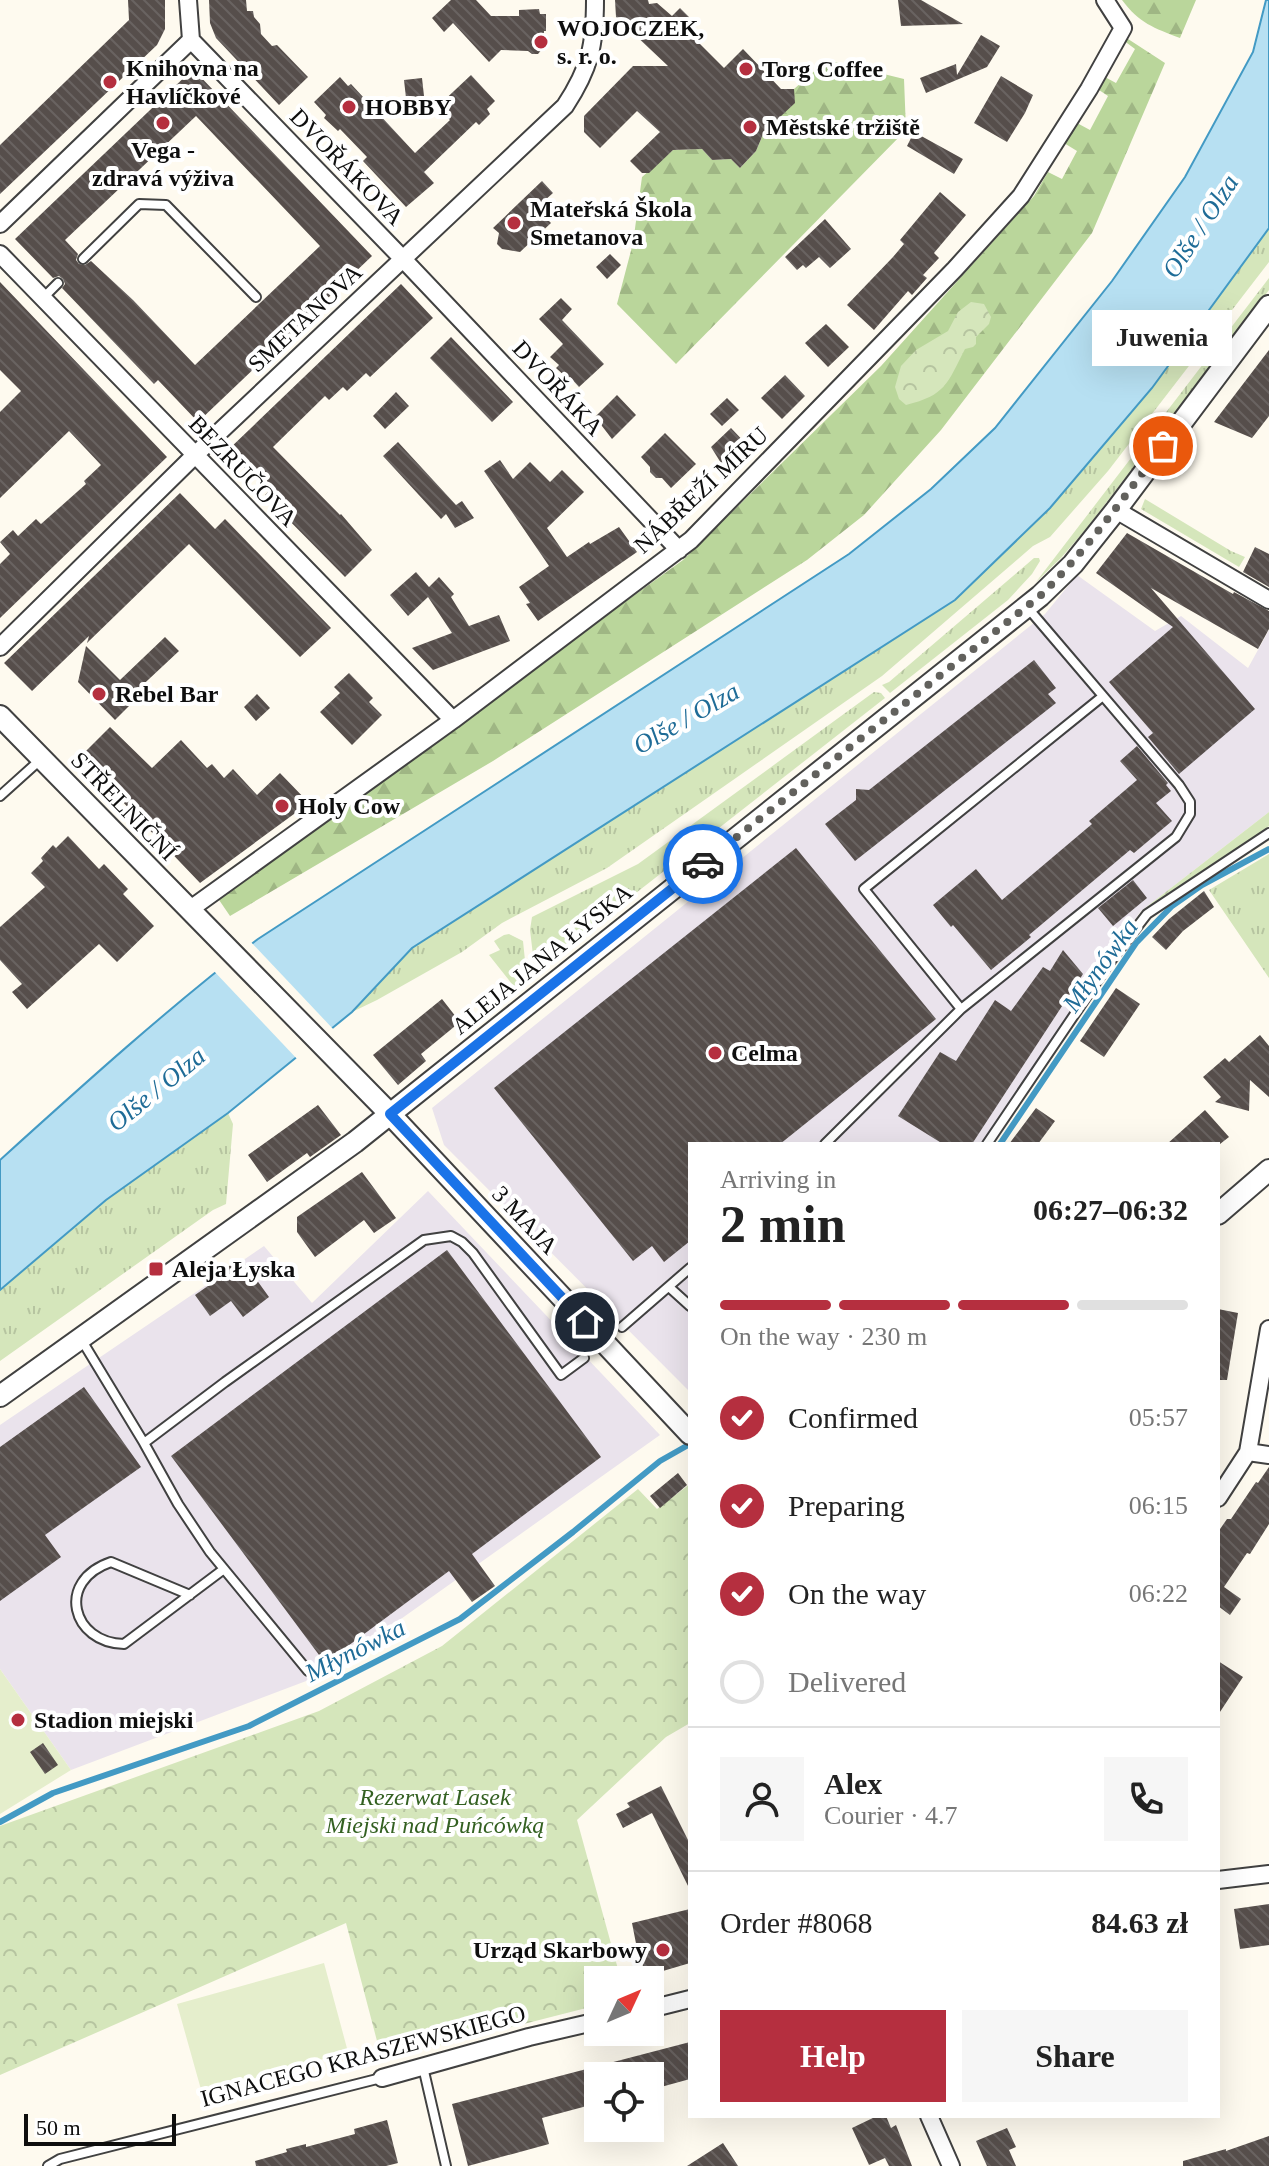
<!DOCTYPE html>
<html lang="en">
<head>
<meta charset="utf-8">
<style>
  :root { --surface:#fff; --page:#f6f6f6; --text:#222; --muted:#767676; --line:#e0e0e0; --accent:#b52f3f }
  body { margin:0; font-family:"Times New Roman",serif; background:var(--page); color:var(--text); height:100vh; display:flex; flex-direction:column; font-size:30px; white-space:nowrap }
  * { box-sizing:border-box; margin:0 }
  p { font-size:26px; color:var(--muted) }
  .icon { flex:none; width:44px; height:44px; fill:none; stroke:currentColor; stroke-width:2; stroke-linecap:round; stroke-linejoin:round }
  .map { position:relative; flex:1; overflow:hidden }
  .details { position:absolute; left:688px; top:1142px; width:532px; height:976px; display:flex; flex-direction:column; background:var(--surface); border-radius:0px; box-shadow:0 8px 32px #0002 }
  .details>* { flex:none }
  .needle { width:52px; rotate:46deg }
  .buttons { position:absolute; left:584px; top:1966px; display:grid; gap:16px }
  .buttons a { display:grid; place-items:center; width:80px; height:80px; border-radius:0px; background:var(--surface); box-shadow:0 8px 32px #0002; font-size:40px }
  .scale { position:absolute; left:24px; bottom:20px; width:152px; box-sizing:border-box; padding-left:8px; border:4px solid #0e0e0e; border-top:0; font-size:22px; line-height:28px; white-space:nowrap; color:#0e0e0e; -webkit-text-stroke:6px #fff; paint-order:stroke }
  .pin { position:absolute; display:grid; place-items:center; width:68px; height:68px; color:#fff; margin:-34px; border:4px solid #fff; border-radius:50%; box-shadow:0 2px 8px #0007 }
  .courier { position:absolute; display:grid; place-items:center; width:80px; height:80px; margin:-40px; border:6px solid #1a73e8; border-radius:50%; background:#fff; color:#222; box-shadow:0 2px 10px #0007 }
  .bubble { position:absolute; height:56px; border-radius:0px; background:var(--surface); box-shadow:0 8px 32px #0002; font-size:26px; font-weight:600; line-height:56px; text-align:center }
  .headline em { font-style:normal; font-weight:600 }
  .headline div { display:flex; flex-direction:column-reverse }
  .headline { display:flex; align-items:center; justify-content:space-between; height:136px; padding:0 32px }
  h1 { font-size:52px; font-weight:600; line-height:60px }
  .bar { display:grid; grid-template-columns:repeat(4,1fr); gap:12px 8px; align-content:center; height:96px; padding:0 32px }
  .bar i { height:10px; border-radius:6px; background:var(--line) }
  .bar .selected { background:var(--accent) }
  .bar p { grid-column:span 4 }
  .line { display:flex; align-items:center; gap:20px; padding:0 32px; border-top:2px solid var(--line) }
  .line div { flex:1 }
  .round { display:grid; place-items:center; flex:none; width:84px; height:84px; border-radius:0px; background:var(--page) }
  ol { padding:0 32px; list-style:none }
  li { display:flex; align-items:center; gap:24px; height:88px }
  li p { margin-inline-start:auto }
  li .icon { padding:8px; border-radius:50%; background:var(--accent); color:#fff; stroke-width:4 }
  li:last-child { color:var(--muted) }
  li i { width:44px; height:44px; border:4px solid var(--line); border-radius:50% }
  .cta { display:flex; gap:16px; margin-top:auto; padding:16px 32px }
  .cta a { flex:1; height:92px; border-radius:0px; background:var(--accent); color:#fff; font-size:32px; font-weight:600; line-height:92px; text-align:center }
  .cta a+a { background:var(--page); color:var(--text) }
  .map>svg:first-child { display:block }
  .industrial { fill:#eae3ec }
  .grass { fill:url(#grass-tufts) }
  .forest { fill:url(#forest-firs) }
  .park { fill:url(#park-crowns) }
  .pitch { fill:#e5eecc }
  .water { fill:#b7e0f2; stroke:#439ac4; stroke-width:2 }
  .pier { fill:#fefaef }
  .lines { fill:none; stroke-linecap:round; stroke-linejoin:round }
  .stream { stroke:#439ac4; stroke-width:6 }
  .building { fill:url(#building-back-hatch); fill-rule:evenodd }
  .service-casing { stroke:#414141; stroke-width:12 }
  .minor-casing { stroke:#414141; stroke-width:20 }
  .tertiary-casing { stroke:#414141; stroke-width:24 }
  .service { stroke:#fff; stroke-width:8 }
  .minor { stroke:#fff; stroke-width:16 }
  .tertiary { stroke:#fff; stroke-width:20 }
  .done { stroke:#62615d; stroke-width:8; stroke-dasharray:0 14.4 }
  .route { stroke:#1a73e8; stroke-width:10 }
  .poi-dot { fill:#b52f3f; stroke:#fff; stroke-width:3 }
  .labels { text-anchor:middle; stroke-width:8; stroke-linejoin:round; paint-order:stroke }
  .poi-label { font-size:24px; font-weight:bold; fill:#0e0e0e; stroke:#fff; text-anchor:start }
  .street-label { font-size:24px; fill:#0e0e0e; stroke:#fff }
  .park-label { font-size:24px; font-style:italic; fill:#346122; stroke:#fff }
  .water-label { font-size:26px; font-style:italic; fill:#1f6c97; stroke:#fff }
</style>
</head>
<body>
<div class="map">
<svg width="1269" height="2166" viewBox="0 0 1269 2166">
  <defs>
    <pattern id="grass-tufts" width="24" height="20" patternUnits="userSpaceOnUse" patternTransform="scale(2)"><rect width="24" height="20" fill="#d5e6bb"/><path d="M3 7l-1-3M5 7V3M7 7l1-3M15 17l-1-3M17 17v-4M19 17l1-3" fill="none" stroke="#b6c4a0"/></pattern>
    <pattern id="forest-firs" width="22" height="20" patternUnits="userSpaceOnUse" patternTransform="scale(2)"><rect width="22" height="20" fill="#bad69b"/><path d="M5 1l3.5 6h-7zM16 11l3.5 6h-7z" fill="#9fb684"/></pattern>
    <pattern id="park-crowns" width="20" height="18" patternUnits="userSpaceOnUse" patternTransform="scale(2)"><rect width="20" height="18" fill="#d5e6bb"/><path d="M2 6a3 3 0 1 1 6 0M12 15a3 3 0 1 1 6 0" fill="none" stroke="#b6c4a0"/></pattern>
    <pattern id="building-back-hatch" width="6" height="6" patternUnits="userSpaceOnUse" patternTransform="scale(2)"><rect width="6" height="6" fill="#564e4b"/><path d="M-1 5l2 2M0 0l6 6M5-1l2 2" fill="none" stroke="#696361"/></pattern>
  </defs>
  <rect width="100%" height="100%" fill="#fefaef"/>
  <path class="industrial" d="M1077,575L1155,631L1181,616L1248,668L1269,630V812L1140,912L983,1144H690V1392L444,1145L432,1108L1045,614Z
    M428,1191L660,1435L322,1675L71,1770L0,1669V1425L264,1246L312,1303Z"/>
  <path class="grass" d="M1269,228V262L1108,471L1050,537L1033,546L882,676L607,868L502,923L462,952L377,1000L352,1012L412,948L955,600L1050,508L1152,388Z
    M1269,278V290L1086,529L1061,558L1036,582Z
    M1145,499L1231,551L1245,557L1239,567L1141,509Z
    M1034,558H1039L1040,561L1032,574L1008,600L890,693L882,685L889,682Z
    M874,692L881,693L885,698L535,972L530,930L532,917L638,864Z
    M1269,812V826L1258,834L1140,912Z
    M1269,854V978L1209,890Z
    M509,934L523,941L527,980L516,989L489,955L500,950L494,941L504,935Z
    M228,1113L233,1124L226,1204L213,1210L0,1361V1290L106,1200Z"/>
  <path class="forest" d="M1122,0H1196L1180,38C1154,28 1139,23 1122,0Z
    M1125,37L1165,63L1092,233L941,430L864,515L807,560L493,761L230,916L217,897L683,560L881,366L1034,196L1048,172L1062,179L1077,151L1064,143L1077,123L1090,130L1108,96L1096,88L1103,76L1116,83L1135,49L1123,40Z
    M827,60L904,79L906,130L676,364L617,304L633,243L642,177L673,150L702,149L712,160L731,159L740,168L756,151L764,132L794,103V89Z"/>
  <path class="park" d="M971,302L984,304L991,317L989,324L976,337V344L973,347L965,349C947,384 946,395 906,405L899,399L895,387L901,366L916,350L948,331L958,312Z
    M690,1484V1723L666,1737L577,1820L621,1980H598V2005L382,2060L346,1923L0,2075V1826L319,1711L442,1646L638,1489L657,1509Z"/>
  <path class="pitch" d="M0,1669L71,1770L0,1814Z
    M324,1963L348,2052L202,2093L177,2004Z"/>
  <path class="water" d="M1266,0H1269V228L1152,388L1050,508L955,600L412,948L352,1012L228,1113L106,1200L0,1290V1160C84,1084 168,1008 258,939L849,554L931,489L995,428L1112,281L1185,177L1253,52Z"/>
  <path class="pier" d="M249,940L335,1031L299,1061L212,969Z"/>
  <g class="lines">
    <path class="stream" d="M1000,1144L1136,943L1172,906L1202,885L1269,849
      M0,1822L53,1793L249,1726L460,1619L573,1532L660,1461L690,1444"/>
  </g>
  <path class="building" d="M128,0H165V29L157,45L0,194V145L129,20Z
    M209,0H246L247,11H253L254,17L260,24L261,34L272,46L277,45L308,77L279,105L216,38L210,23Z
    M451,0H476L491,16H519V10L539,9L540,14H546V31H544L543,48L538,54H532L528,51L501,50L489,62L453,23L444,32L432,18Z
    M615,0H648L649,4L657,3L672,16L680,8L694,22L686,30L724,68L743,49L781,89H794L795,103L764,132L756,151L740,168L731,159L712,160L702,149L673,150L649,173H642L630,161L660,132L637,111L600,148L584,132V116L633,66H668L616,17Z
    M898,0H921L963,24L901,26Z
    M981,35L1000,46L987,67L926,93L920,78L956,64L957,75Z
    M193,69L372,256L198,422L158,380L154,384L62,288L65,284L63,279L59,276L53,278L15,239ZM196,116L320,246L195,365L133,300L91,261L85,265L79,264L76,260L78,254L65,240Z
    M471,75L495,101L487,109L490,114L479,125L476,122L424,172L434,183L406,207L363,161L367,157L340,129L338,131L324,118L326,115L314,102L340,77L348,86L351,84L415,153L450,120L437,107Z
    M1001,76L1033,95L1025,113L1007,142L974,123Z
    M422,78L424,96L406,98L404,80Z
    M914,132L963,159L954,174L907,146Z
    M542,181L553,193L544,201L543,215L551,223L520,252L502,249L497,244L499,233L493,228Z
    M940,192L966,215L934,253L939,258L923,275L927,278L912,295L908,291L874,330L847,305L893,257L904,244L900,240Z
    M825,219L851,249L830,268L819,257L806,268L803,265L797,270L785,257Z
    M610,254L621,265L607,279L596,267Z
    M0,282L167,457L0,618V564L10,554L0,542L13,530L18,536L36,519L41,524L86,484L84,481L101,465L69,431L0,498V412L21,391L0,370Z
    M401,284L433,318L370,377L366,373L347,391L343,387L329,400L325,396L273,447L340,515L341,514L372,550L345,577L273,504L265,495L268,492L228,450Z
    M561,298L572,309L562,320L604,364L579,387L570,377L568,379L556,368L559,365L550,357L563,344L539,319Z
    M826,324L849,347L828,367L805,343Z
    M451,337L513,402L492,422L430,358Z
    M1269,350V416L1252,438L1214,422Z
    M785,375L805,396L782,419L761,398Z
    M396,392L409,406L385,429L373,416Z
    M617,395L636,415L612,439L595,417Z
    M727,398L739,410L722,426L710,414Z
    M731,428L750,448L726,471L711,447Z
    M665,433L696,464L671,488L662,478H656L650,472V467L641,457Z
    M398,442L456,505L462,501L474,518L455,528L446,514L441,519L383,456Z
    M500,460L513,479L530,462L550,482L562,470L584,492L547,528L567,557L589,542L590,544L619,527L637,552L538,621L526,604L530,603L519,587L549,566L484,471Z
    M180,493L215,529L225,519L331,628L300,657L189,544L87,643L89,636L32,691L4,663Z
    M1127,533L1233,594L1234,592L1269,611V629L1258,649L1151,588L1255,709L1179,774L1148,737L1153,733L1109,682L1173,627L1096,573Z
    M1255,547L1269,554V587L1243,572Z
    M416,572L429,587L439,577L454,594L451,597L469,626L499,615L510,641L433,670L412,648L452,633L428,597L408,616L390,595Z
    M165,637L179,651L133,694L137,698L115,720L78,682L86,646L120,680Z
    M1034,660L1056,688L1048,694L1056,703L855,861L825,824L856,800V789L869,790Z
    M349,673L373,698L369,702L382,715L352,745L320,712L340,693L334,687Z
    M257,694L270,708L256,721L244,707Z
    M110,727L152,768L181,740L207,768L212,764L224,778L233,769L257,795L280,773L309,803L200,883L80,757Z
    M1137,746L1168,783L1166,785L1171,791L1156,803L1172,821L1134,853L1130,850L1029,935L1031,937L991,970L953,925L951,927L933,905L976,869L1002,900L1092,824L1089,821L1137,780L1120,761Z
    M68,836L99,869L104,864L128,889L123,894L154,926L117,962L99,944L27,1009L12,992L22,984L0,960V927L45,887L31,873L43,861L41,858L53,845L56,848Z
    M796,848L936,1019L780,1144H690V1241L664,1262L652,1246L633,1261L494,1088Z
    M1133,880L1147,898L1113,926L1098,908Z
    M1204,891L1214,907L1183,931L1166,950L1152,937L1169,919Z
    M1063,950L1083,974L972,1144H943L898,1116L940,1052L956,1061L995,1000L1011,1011L1043,967L1050,971Z
    M1116,988L1140,1004L1104,1057L1080,1041Z
    M442,999L460,1022L421,1054L426,1061L398,1085L373,1055Z
    M1260,1035L1269,1046V1097L1250,1080L1249,1111L1215,1102L1221,1097L1203,1077L1225,1058L1229,1062Z
    M318,1105L341,1135L310,1157L307,1153L267,1182L248,1155Z
    M1036,1108L1055,1121L1038,1144H1009Z
    M1205,1110L1229,1137L1220,1144H1167Z
    M362,1172L396,1218L374,1233L364,1220L315,1257L297,1232V1217Z
    M447,1250L601,1457L472,1554L495,1586L472,1602L449,1571L325,1663L171,1456Z
    M243,1261L269,1297L243,1317L231,1301L210,1316L195,1295L215,1281L212,1278L235,1262L238,1266Z
    M1218,1309L1238,1313L1227,1380H1218Z
    M84,1387L141,1467L45,1535L61,1557L0,1601V1447Z
    M1269,1467V1524L1250,1554L1247,1553L1224,1587L1241,1599L1230,1615L1218,1606V1532L1227,1519H1231L1256,1482L1258,1483Z
    M678,1473L687,1485L660,1508L650,1496Z
    M1218,1661L1243,1677L1218,1715Z
    M43,1743L58,1765L45,1774L30,1752Z
    M661,1786L690,1844V1890L652,1813L623,1828L616,1814L630,1807L627,1803Z
    M1269,1904V1945L1240,1949L1234,1909Z
    M690,1909V1963L646,1976L642,1963L640,1964L632,1923Z
    M690,2042V2079L650,2090V2076H598V2103L542,2118L549,2144L468,2166L452,2104Z
    M877,2116H886L891,2128L896,2125L912,2166H889L885,2158L869,2165L852,2128Z
    M387,2120L398,2163L386,2166H256L255,2161L287,2152L286,2149L306,2144V2147L355,2134L354,2129Z
    M1007,2128L1016,2147L1009,2150L1016,2166H987L976,2141Z
    M1269,2136V2166H1183V2161L1226,2149V2151Z
    M723,2143L738,2166H687Z"/>
  <g class="lines">
    <defs>
      <path id="service" d="M83,259L139,204L166,205L256,297
        M43,298L58,283
        M1027,607L1179,785L1190,802V814L1176,837L961,1009L864,889L1103,696
        M0,796L40,760
        M825,1144L961,1009
        M987,1144L1110,962L1147,914L1269,833
        M669,1287L690,1306
        M622,1327L690,1268
        M81,1339L144,1443
        M190,1595L111,1562C55,1581 72,1643 124,1644L224,1569
        M308,1671L210,1552L178,1504L144,1443L225,1382L424,1240L451,1236L462,1242L473,1253L561,1375L584,1358
        M423,2067L446,2166
        M48,2166L60,2159L381,2078"/>
      <path id="minor" d="M191,40L402,258L679,550
        M0,224L191,40L188,0
        M0,254L453,720
        M1116,510L1269,600
        M0,647L195,455L565,106C590,68 595,45 595,0
        M189,910L453,720L691,540L955,269L1021,196L1089,89L1123,28L1105,0
        M1248,1452L1269,1455
        M1218,1498L1248,1452L1269,1329
        M1218,1880L1269,1874
        M650,2009L690,1999
        M382,2078L529,2037L598,2021
        M929,2116L951,2166"/>
      <path id="tertiary" d="M0,716L390,1114L690,1434
        M1218,1214L1269,1170
        M0,1396L355,1142L1040,596L1073,564L1116,510L1269,306"/>
    </defs>
    <use href="#service" class="service-casing"/>
    <use href="#minor" class="minor-casing"/>
    <use href="#tertiary" class="tertiary-casing"/>
    <use href="#service" class="service"/>
    <use href="#minor" class="minor"/>
    <use href="#tertiary" class="tertiary"/>
  </g>
  <g class="lines">
    <path class="done" d="M703,864L1040,596C1087,550 1123,498 1163,446"/>
    <path class="route" d="M585,1322L390,1114L703,864"/>
  </g>
  <g class="poi-dot">
    <circle cx="541" cy="42" r="8"/>
    <circle cx="746" cy="69" r="8"/>
    <circle cx="110" cy="82" r="8"/>
    <circle cx="349" cy="107" r="8"/>
    <circle cx="163" cy="123" r="8"/>
    <circle cx="750" cy="127" r="8"/>
    <circle cx="514" cy="223" r="8"/>
    <circle cx="99" cy="694" r="8"/>
    <circle cx="282" cy="806" r="8"/>
    <circle cx="715" cy="1053" r="8"/>
    <rect x="148" y="1261" width="16" height="16" rx="4"/>
    <circle cx="18" cy="1720" r="8"/>
    <circle cx="663" cy="1950" r="8"/>
  </g>
  <g class="labels">
    <g class="poi-label">
      <text x="557" y="36">WOJOCZEK,<tspan x="557" dy="28">s. r. o.</tspan></text>
      <text x="126" y="76">Knihovna na<tspan x="126" dy="28">Havlíčkové</tspan></text>
      <text x="762" y="77">Torg Coffee</text>
      <text x="365" y="115">HOBBY</text>
      <text x="766" y="135">Městské tržiště</text>
      <text x="163" y="158" text-anchor="middle">Vega -<tspan x="163" dy="28">zdravá výživa</tspan></text>
      <text x="530" y="217">Mateřská Škola<tspan x="530" dy="28">Smetanova</tspan></text>
      <text x="115" y="702">Rebel Bar</text>
      <text x="298" y="814">Holy Cow</text>
      <text x="731" y="1061">Celma</text>
      <text x="172" y="1277">Aleja Łyska</text>
      <text x="34" y="1728">Stadion miejski</text>
      <text x="647" y="1958" text-anchor="end">Urząd Skarbowy</text>
    </g>
    <g class="street-label">
      <text transform="translate(347 167) rotate(46)" y="8">DVOŘÁKOVA</text>
      <text transform="translate(305 318) rotate(-43)" y="8">SMETANOVA</text>
      <text transform="translate(558 388) rotate(47)" y="8">DVOŘÁKA</text>
      <text transform="translate(243 471) rotate(46)" y="8">BEZRUČOVA</text>
      <text transform="translate(701 490) rotate(-43)" y="8">NÁBŘEŽÍ MÍRU</text>
      <text transform="translate(124 806) rotate(46)" y="8">STŘELNIČNÍ</text>
      <text transform="translate(542 959) rotate(-39)" y="8">ALEJA JANA ŁYSKA</text>
      <text transform="translate(525 1220) rotate(47)" y="8">3 MAJA</text>
      <text transform="translate(363 2056) rotate(-15)" y="8">IGNACEGO KRASZEWSKIEGO</text>
    </g>
    <g class="park-label">
      <text x="435" y="1805">Rezerwat Lasek<tspan x="435" dy="28">Miejski nad Puńcówką</tspan></text>
    </g>
    <g class="water-label">
      <text transform="translate(1200 226) rotate(-57)" y="9">Olše / Olza</text>
      <text transform="translate(686 718) rotate(-30)" y="9">Olše / Olza</text>
      <text transform="translate(1100 965) rotate(-54)" y="9">Młynówka</text>
      <text transform="translate(156 1089) rotate(-39)" y="9">Olše / Olza</text>
      <text transform="translate(355 1650) rotate(-27)" y="9">Młynówka</text>
    </g>
  </g>
</svg>
<div class="buttons">
<a><svg class="needle" viewBox="-14 -14 28 28"><path d="M0-13l5 13h-10z" fill="#e53935"/><path d="M0 13l5-13h-10z" fill="#767676"/></svg></a>
<a><svg class="icon" aria-label="locate" viewBox="0 0 24 24"><circle cx="12" cy="12" r="6"/><path d="M12 2v4M12 18v4M2 12h4M18 12h4"/></svg></a>
</div>
<div class="scale">50 m</div>
<div class="pin" style="left:1163px;top:446px;background:#ea580c"><svg class="icon" aria-label="bag" viewBox="0 0 24 24"><path d="M5 8h14l-1 12H6zM9 8a3 3 0 0 1 6 0"/></svg></div>
<div class="pin" style="left:585px;top:1322px;background:#1f2937"><svg class="icon" aria-label="home" viewBox="0 0 24 24"><path d="M3 11l9-7 9 7M6 9v11h12V9"/></svg></div>
<div class="courier" style="left:703px;top:864px"><svg class="icon" aria-label="car" viewBox="0 0 24 24"><path d="M5 17H2v-5l4-1 3-4h7l3 4 3 1v5h-3M9 17h6M6 11h13"/><circle cx="7" cy="17" r="2"/><circle cx="17" cy="17" r="2"/></svg></div>
<div class="bubble" style="left:1092px;top:310px;width:140px">Juwenia</div>
<section class="details">
<div class="headline"><div><h1>2 min</h1><p>Arriving in</p></div><em>06:27–06:32</em></div>
<div class="bar"><i class="selected"></i><i class="selected"></i><i class="selected"></i><i></i><p>On the way · 230 m</p></div>
<ol>
<li><svg class="icon" aria-label="check" viewBox="0 0 24 24"><path d="M5 12l5 5 9-10"/></svg>Confirmed<p>05:57</p></li>
<li><svg class="icon" aria-label="check" viewBox="0 0 24 24"><path d="M5 12l5 5 9-10"/></svg>Preparing<p>06:15</p></li>
<li><svg class="icon" aria-label="check" viewBox="0 0 24 24"><path d="M5 12l5 5 9-10"/></svg>On the way<p>06:22</p></li>
<li><i></i>Delivered</li>
</ol>
<div class="line" style="height:144px"><a class="round"><svg class="icon" aria-label="person" viewBox="0 0 24 24"><circle cx="12" cy="8" r="4"/><path d="M4 21q1-7 8-7t8 7"/></svg></a><div><b>Alex</b><p>Courier · 4.7</p></div><a class="round"><svg class="icon" aria-label="phone" viewBox="0 0 24 24"><path d="M5 4h4l2 5-3 2q2 4 5 5l2-3 5 2v4C11 20 4 13 5 4z"/></svg></a></div>
<div class="line" style="height:104px"><div>Order #8068</div><b>84.63 zł</b></div>
<div class="cta"><a>Help</a><a>Share</a></div>
</section>
</div>
</body>
</html>
